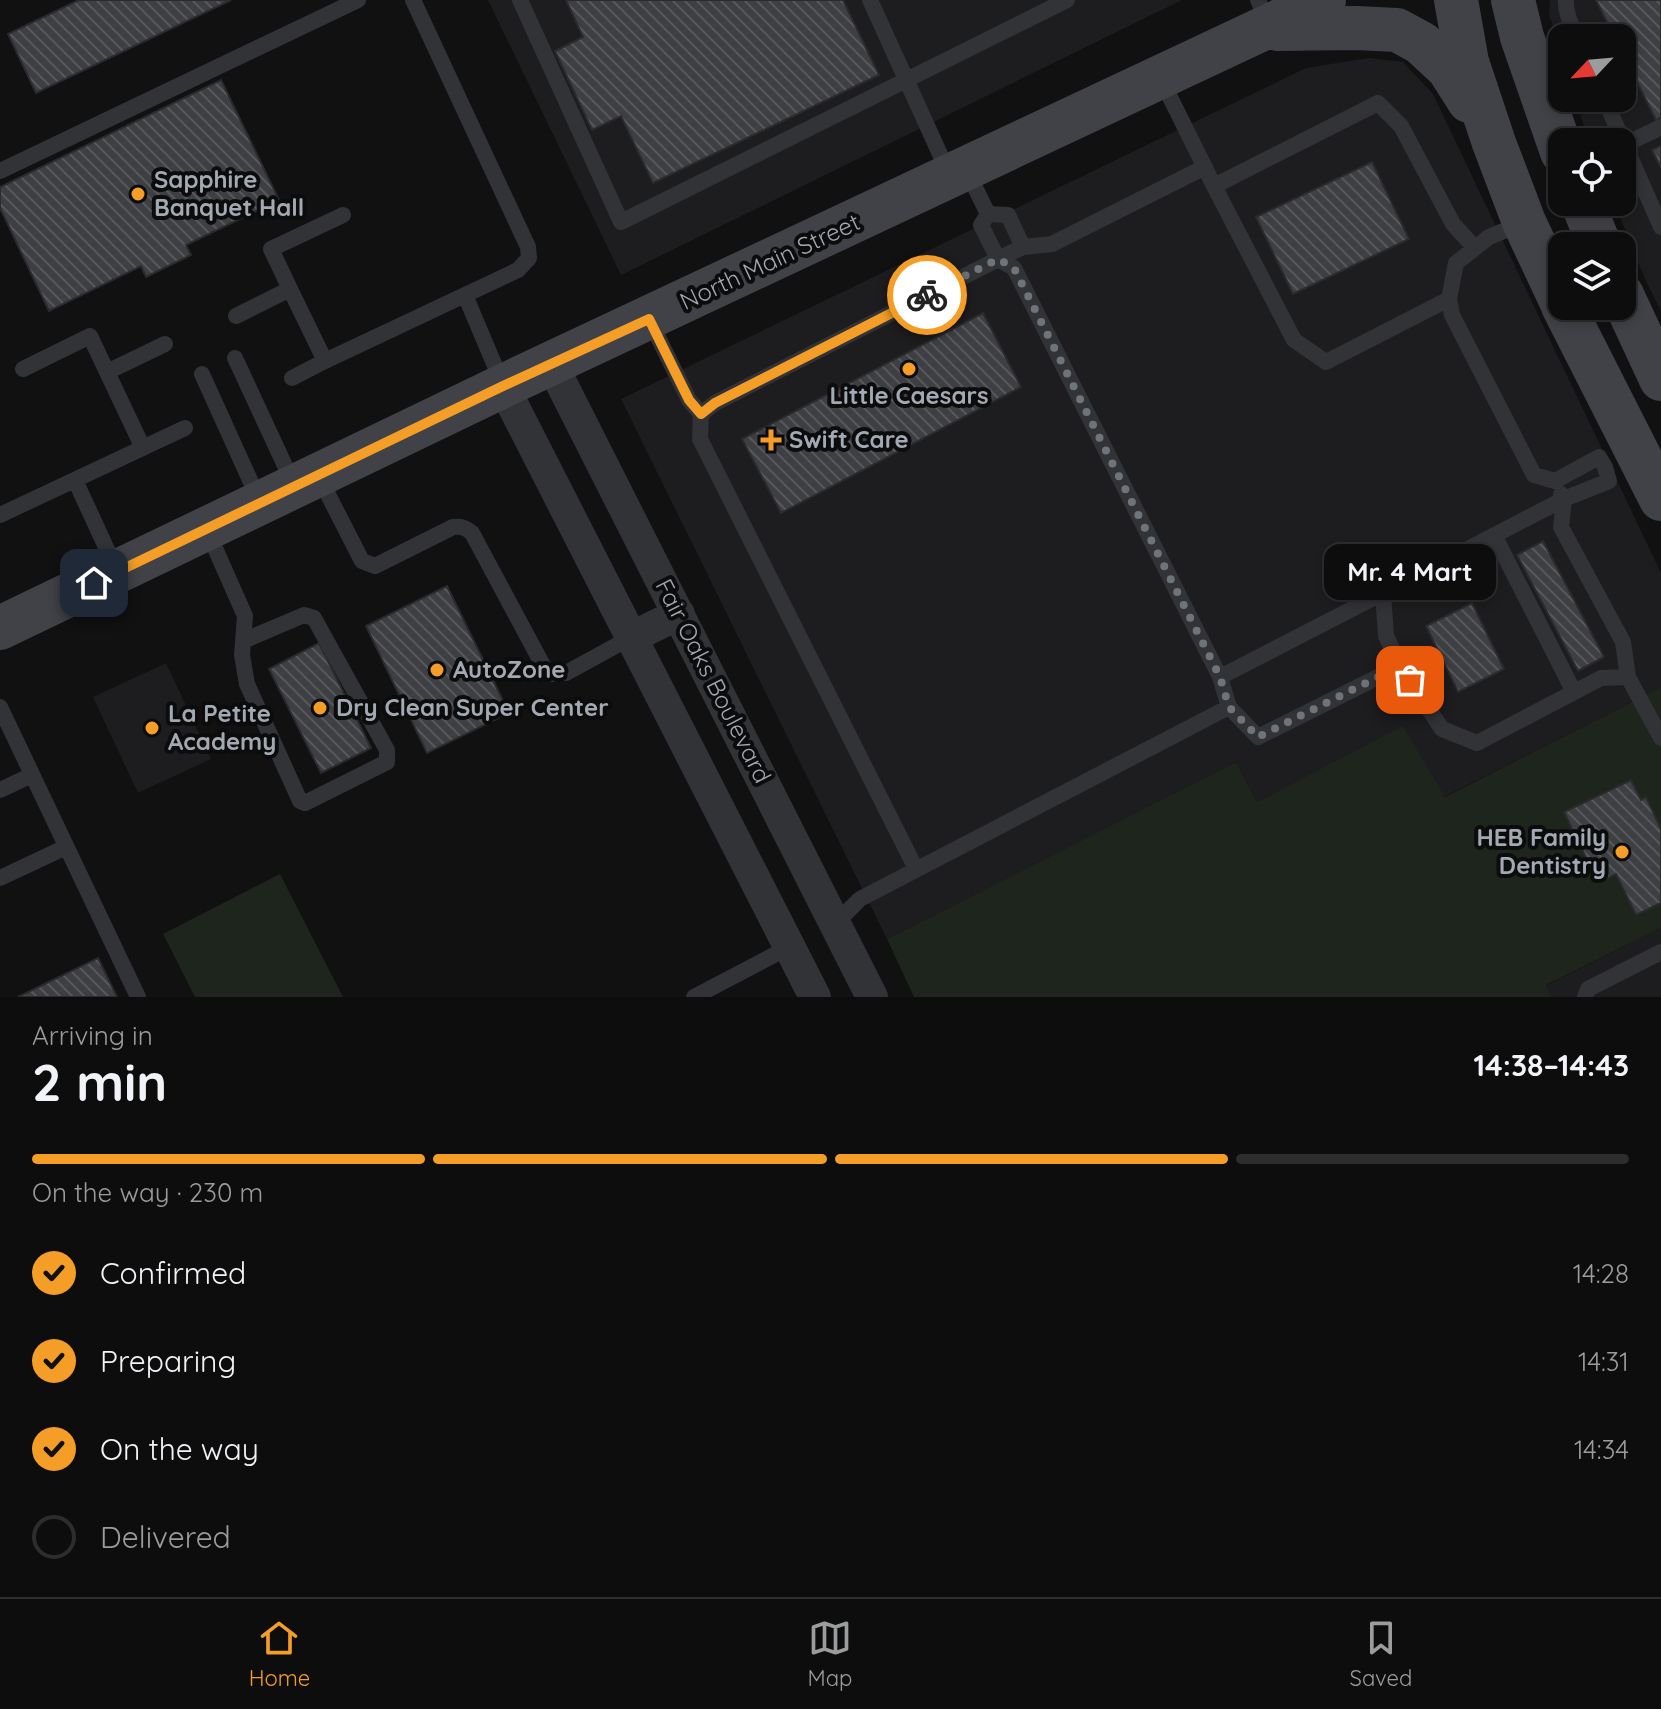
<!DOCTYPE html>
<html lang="en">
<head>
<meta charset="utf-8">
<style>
  :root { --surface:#0d0d0e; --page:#1b1b1c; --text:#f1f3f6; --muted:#9a9c9e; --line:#2d2d2e; --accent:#f49d27 }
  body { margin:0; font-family:Quicksand,sans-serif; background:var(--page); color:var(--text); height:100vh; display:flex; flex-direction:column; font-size:30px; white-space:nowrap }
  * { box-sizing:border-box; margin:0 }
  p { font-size:26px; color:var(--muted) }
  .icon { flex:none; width:44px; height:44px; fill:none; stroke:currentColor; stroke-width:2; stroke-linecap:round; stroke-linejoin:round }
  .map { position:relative; height:997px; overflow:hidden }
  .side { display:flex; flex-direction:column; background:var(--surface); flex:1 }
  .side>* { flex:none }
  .needle { width:52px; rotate:244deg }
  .controls { position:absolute; left:1548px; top:24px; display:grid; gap:16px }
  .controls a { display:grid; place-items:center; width:88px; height:88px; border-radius:16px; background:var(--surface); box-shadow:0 4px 12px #0003,0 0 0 2px var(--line); font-size:40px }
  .pin { position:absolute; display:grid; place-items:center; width:68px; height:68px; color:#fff; margin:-34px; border-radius:16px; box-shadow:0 4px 12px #0006 }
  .courier { position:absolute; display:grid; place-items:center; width:80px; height:80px; margin:-40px; border:6px solid #f49d27; border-radius:50%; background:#fff; color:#222; box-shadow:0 2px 10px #0007 }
  .bubble { position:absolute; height:56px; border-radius:16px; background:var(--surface); box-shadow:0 4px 12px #0003,0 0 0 2px var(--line); font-size:26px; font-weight:700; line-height:56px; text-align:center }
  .headline em { font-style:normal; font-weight:700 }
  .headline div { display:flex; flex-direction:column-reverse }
  .headline { display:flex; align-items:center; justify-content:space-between; height:136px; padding:0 32px }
  h1 { font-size:52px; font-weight:700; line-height:60px }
  .bar { display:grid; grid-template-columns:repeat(4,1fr); gap:12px 8px; align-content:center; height:96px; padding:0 32px }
  .bar i { height:10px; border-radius:6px; background:var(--line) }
  .bar .on { background:var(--accent) }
  .bar p { grid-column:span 4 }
  ol { padding:0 32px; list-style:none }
  li { display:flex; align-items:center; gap:24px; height:88px }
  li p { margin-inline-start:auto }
  li .icon { padding:8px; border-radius:50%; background:var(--accent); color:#111; stroke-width:4 }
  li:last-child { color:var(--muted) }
  li i { width:44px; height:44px; border:4px solid var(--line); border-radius:50% }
  .dock { display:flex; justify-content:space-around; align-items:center; height:112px; border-top:2px solid var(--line); background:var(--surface); font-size:22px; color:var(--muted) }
  .dock a { display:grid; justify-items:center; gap:4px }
  .dock .on { color:var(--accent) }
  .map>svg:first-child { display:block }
  .built { fill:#1d1d1f }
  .grass { fill:#1d251d }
  .building { fill:url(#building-back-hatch); stroke:#2b2b2e; stroke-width:2 }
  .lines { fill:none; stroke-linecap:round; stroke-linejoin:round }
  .lane { stroke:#323337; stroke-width:16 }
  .street { stroke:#323337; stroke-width:32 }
  .secondary { stroke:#404247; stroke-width:44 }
  .done { stroke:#6f747b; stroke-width:8; stroke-dasharray:0 14.4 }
  .route { stroke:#f49d27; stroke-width:10 }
  .poi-dot { fill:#f49d27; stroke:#0c0c0d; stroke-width:3 }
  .labels { text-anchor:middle; stroke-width:8; stroke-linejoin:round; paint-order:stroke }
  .poi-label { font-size:24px; font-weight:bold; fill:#a2a9b3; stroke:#0c0c0d; text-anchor:start }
  .street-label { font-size:24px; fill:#a2a9b3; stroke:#0c0c0d }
</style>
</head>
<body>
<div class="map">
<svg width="1661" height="997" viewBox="0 0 1661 997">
  <defs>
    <pattern id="building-back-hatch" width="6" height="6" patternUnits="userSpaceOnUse" patternTransform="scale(2)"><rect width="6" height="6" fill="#3d3f42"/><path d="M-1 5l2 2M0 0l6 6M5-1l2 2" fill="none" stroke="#56585b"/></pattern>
  </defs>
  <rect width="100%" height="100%" fill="#111112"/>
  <path class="built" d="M488,0H1182L621,275Z
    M1550,0H1661V311L1644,277L1614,202H1622V142H1589L1575,98H1622V38H1562V55L1549,14Z
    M1369,58L1403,62L1433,94L1661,573V687L1444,797L1403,727L1257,802L1236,762L887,939L621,399L1306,68Z
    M166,663L211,759L138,793L93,697Z
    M1661,928V997H1551L1545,986Z"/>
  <path class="grass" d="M1661,687V928L1546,985L1551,997H914L887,939L1236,762L1257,802L1403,726L1445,797Z
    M280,874L343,997H195L163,934Z"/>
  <path class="building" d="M79,0H231L36,93L8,34Z
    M566,0H843L879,75L653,183L621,116L592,130L555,51L583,37Z
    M1596,0H1661V117L1656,120L1622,52V38H1615Z
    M221,80L279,200L186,245L191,255L146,277L141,266L49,311L0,208V187Z
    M1661,146V168L1652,150Z
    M1372,162L1409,239L1293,294L1256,217Z
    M983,313L1021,387L781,513L742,439Z
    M1543,541L1604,657L1578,671L1517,555Z
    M447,586L509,713L427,753L366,626Z
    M1472,603L1504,669L1458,692L1426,626Z
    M319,643L371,748L321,773L269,669Z
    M1631,780L1641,800L1646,797L1661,829V903L1636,915L1616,874L1598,883L1564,812Z
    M98,958L117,997H18Z"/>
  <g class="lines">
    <path class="lane" d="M520,0L621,222L1067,0
      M870,0L949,174
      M1258,0L1269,25
      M1566,0C1565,13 1572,26 1577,38
      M1161,79L1214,186L1378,103L1401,126L1453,224L1475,248
      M1604,98L1661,227
      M1624,145L1661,127
      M0,171L358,0
      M967,171L988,214
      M1214,186L1294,340L1326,362L1449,299
      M988,214L981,225L998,259L1014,268L1220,677L1383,593
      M988,214L1008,215L1023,247
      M1523,223L1489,237L1456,263L1449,299L1452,315L1534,475L1555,481L1599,457L1605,467L1609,481L1564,499L1561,527L1623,642L1628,677
      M290,289L271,249L343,215
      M465,295L503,385
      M236,316L290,289L325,361L518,270L529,258L528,247L413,0
      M649,319L689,400L701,414
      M235,358L294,485
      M23,369L90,336L107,372
      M202,374L259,500
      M292,378L325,361
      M143,448L107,372L165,344
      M319,477L362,561L375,566L453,527C462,526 466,528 472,533L546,671L551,674L566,673L630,638
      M75,480L116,569
      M0,515L185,428
      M207,530L245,616L242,655L247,684L300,801L305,803L387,762V750L314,618L304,615L243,641
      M1494,535L1574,692
      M1400,666L1386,636L1383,593L1564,499L1561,494
      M1220,677L1229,707
      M0,707L138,997
      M0,790L32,775
      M916,869L700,439L701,414L715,403L998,259L1023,247L1052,244L1205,167
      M0,878L66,847
      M836,923L860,899L1229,707L1258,737L1400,666L1442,729L1477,743L1601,678L1628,677L1661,738
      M694,997L791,946
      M1585,997L1588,989L1661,952"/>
    <path class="street" d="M552,365L872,997
      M503,386L815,997
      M630,638L679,614"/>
    <path class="secondary" d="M1456,0L1467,62L1494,143L1524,222L1562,303
      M1513,0L1522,37L1562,152
      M1277,29L1356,28L1397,30L1421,43L1448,68L1469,101
      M1582,202L1600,246
      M1622,295L1661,379
      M1563,306L1661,499
      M0,628L503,386L1324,0"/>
  </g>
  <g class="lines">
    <path class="done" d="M927,295L998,259L1014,268L1220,677L1229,707L1258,737L1400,666L1410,680"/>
    <path class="route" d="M94,583L503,386L649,319L689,400L701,414L715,403L927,295"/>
  </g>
  <g class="poi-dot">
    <circle cx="138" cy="194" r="8"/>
    <circle cx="909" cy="369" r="8"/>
    <path d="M767 428h8v8h8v8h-8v8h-8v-8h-8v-8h8z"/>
    <circle cx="437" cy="670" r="8"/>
    <circle cx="320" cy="708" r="8"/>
    <circle cx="152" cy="728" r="8"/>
    <circle cx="1622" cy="852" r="8"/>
  </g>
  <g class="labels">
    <g class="poi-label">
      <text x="154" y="188">Sapphire<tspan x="154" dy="28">Banquet Hall</tspan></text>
      <text x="909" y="404" text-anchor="middle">Little Caesars</text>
      <text x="789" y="448">Swift Care</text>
      <text x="453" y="678">AutoZone</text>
      <text x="336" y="716">Dry Clean Super Center</text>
      <text x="168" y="722">La Petite<tspan x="168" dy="28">Academy</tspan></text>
      <text x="1606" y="846" text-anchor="end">HEB Family<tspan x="1606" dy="28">Dentistry</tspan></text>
    </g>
    <g class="street-label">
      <text transform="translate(770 262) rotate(-25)" y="8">North Main Street</text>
      <text transform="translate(713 681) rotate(63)" y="8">Fair Oaks Boulevard</text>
    </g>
  </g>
</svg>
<div class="controls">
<a><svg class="needle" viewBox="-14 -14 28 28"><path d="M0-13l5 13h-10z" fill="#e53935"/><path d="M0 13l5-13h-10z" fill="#9a9c9e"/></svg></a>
<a><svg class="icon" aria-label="locate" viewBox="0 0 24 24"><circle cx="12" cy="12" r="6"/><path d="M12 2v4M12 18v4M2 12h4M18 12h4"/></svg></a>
<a><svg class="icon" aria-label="layers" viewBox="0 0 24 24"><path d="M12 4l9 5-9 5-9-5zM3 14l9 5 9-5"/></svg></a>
</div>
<div class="pin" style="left:1410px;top:680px;background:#ea580c"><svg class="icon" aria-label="bag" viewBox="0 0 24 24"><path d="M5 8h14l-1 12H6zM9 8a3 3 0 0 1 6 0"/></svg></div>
<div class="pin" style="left:94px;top:583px;background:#1f2937"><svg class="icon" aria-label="home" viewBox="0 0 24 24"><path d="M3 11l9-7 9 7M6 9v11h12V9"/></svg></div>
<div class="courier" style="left:927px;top:295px"><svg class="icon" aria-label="bike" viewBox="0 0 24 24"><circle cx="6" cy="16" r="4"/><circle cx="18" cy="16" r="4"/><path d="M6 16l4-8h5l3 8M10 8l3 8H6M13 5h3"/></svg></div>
<div class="bubble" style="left:1324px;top:544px;width:172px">Mr. 4 Mart</div>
</div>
<section class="side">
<div class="headline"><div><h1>2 min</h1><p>Arriving in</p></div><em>14:38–14:43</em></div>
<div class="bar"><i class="on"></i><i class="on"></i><i class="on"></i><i></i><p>On the way · 230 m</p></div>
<ol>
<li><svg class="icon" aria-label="check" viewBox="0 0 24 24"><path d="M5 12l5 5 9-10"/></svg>Confirmed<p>14:28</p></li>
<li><svg class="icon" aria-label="check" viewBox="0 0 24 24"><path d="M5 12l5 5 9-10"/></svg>Preparing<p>14:31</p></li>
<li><svg class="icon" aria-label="check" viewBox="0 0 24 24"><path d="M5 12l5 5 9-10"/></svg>On the way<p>14:34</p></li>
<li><i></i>Delivered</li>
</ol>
</section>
<nav class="dock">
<a class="on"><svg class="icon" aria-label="home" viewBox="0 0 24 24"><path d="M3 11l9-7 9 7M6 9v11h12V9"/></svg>Home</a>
<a><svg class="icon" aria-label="map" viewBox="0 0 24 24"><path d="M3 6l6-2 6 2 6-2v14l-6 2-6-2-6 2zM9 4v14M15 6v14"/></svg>Map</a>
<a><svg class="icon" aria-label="saved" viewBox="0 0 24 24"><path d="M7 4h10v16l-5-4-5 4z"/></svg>Saved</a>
</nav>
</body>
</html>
